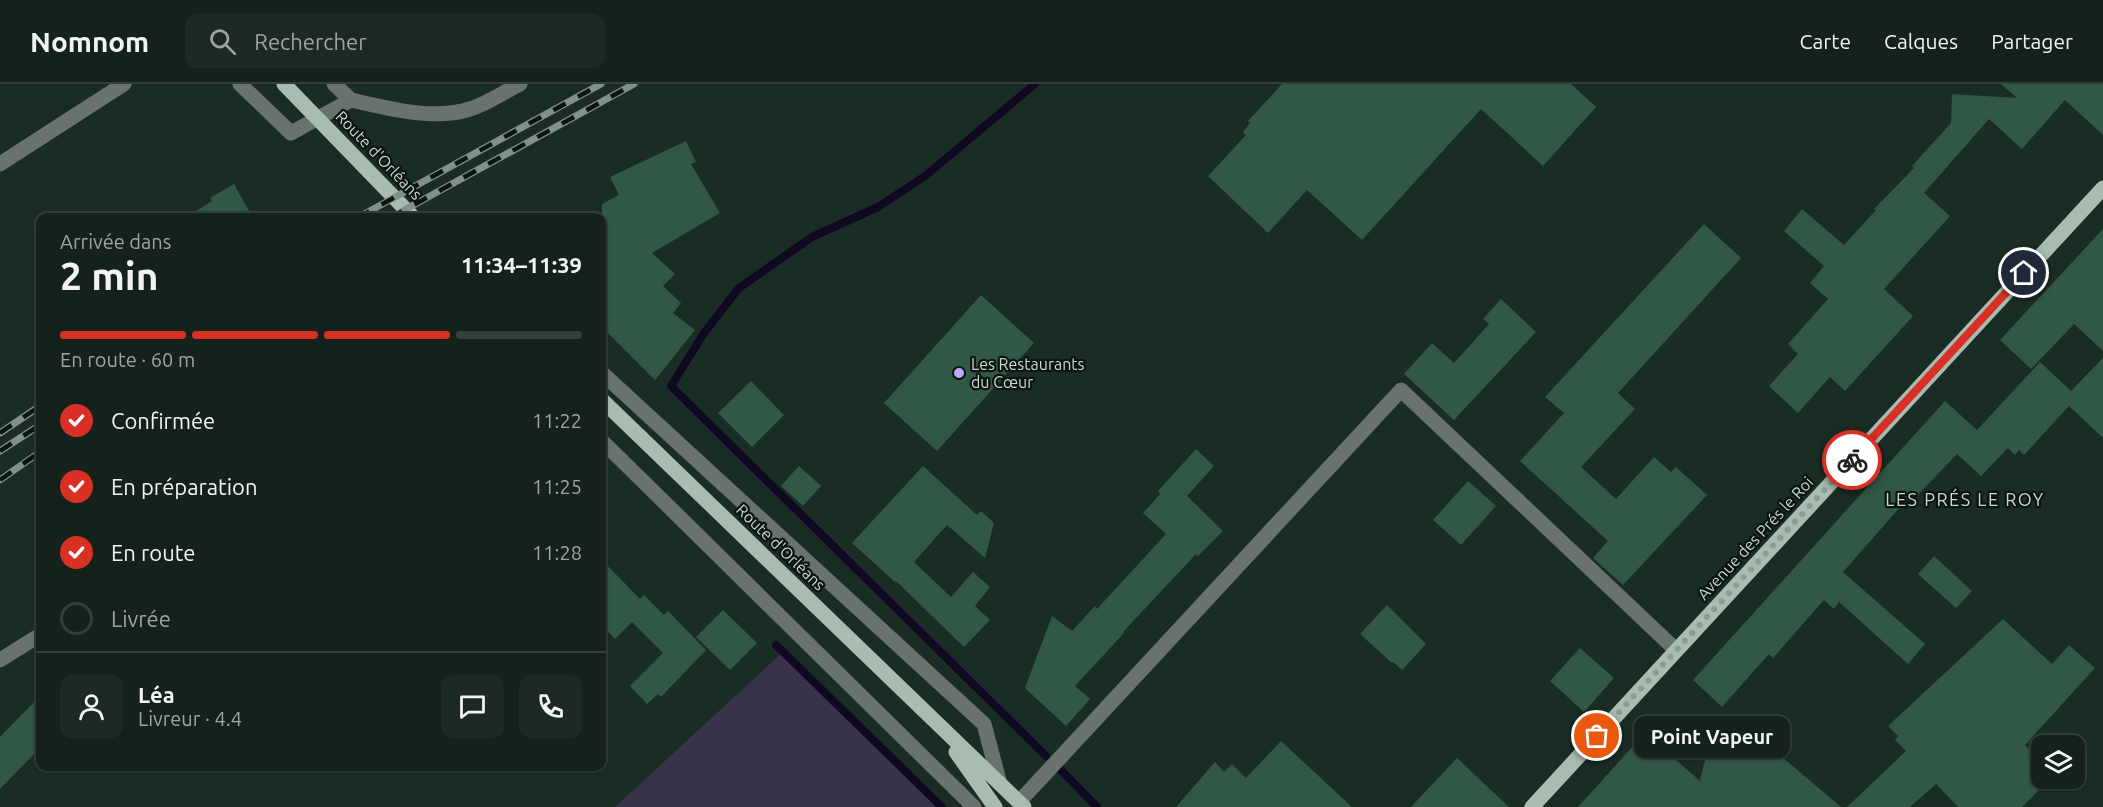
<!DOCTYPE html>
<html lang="fr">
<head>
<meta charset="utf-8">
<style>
  :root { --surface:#14221b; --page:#1d2a24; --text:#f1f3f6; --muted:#9da4a3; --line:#333f3a; --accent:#d93025 }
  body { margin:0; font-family:Ubuntu,sans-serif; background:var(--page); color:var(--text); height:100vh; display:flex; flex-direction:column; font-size:22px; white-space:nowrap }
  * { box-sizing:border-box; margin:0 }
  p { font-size:20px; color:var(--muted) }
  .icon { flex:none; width:33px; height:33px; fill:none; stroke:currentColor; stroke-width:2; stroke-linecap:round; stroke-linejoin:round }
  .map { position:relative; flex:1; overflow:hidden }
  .sheet { position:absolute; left:36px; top:129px; width:570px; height:558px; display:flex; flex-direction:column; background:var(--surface); border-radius:12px; box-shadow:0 2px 4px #0004,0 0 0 2px var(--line) }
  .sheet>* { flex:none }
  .controls { position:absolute; left:2031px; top:651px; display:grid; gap:12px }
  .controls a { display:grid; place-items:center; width:54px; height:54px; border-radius:12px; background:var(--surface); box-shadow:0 2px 4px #0004,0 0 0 2px var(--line); font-size:30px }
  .pin { position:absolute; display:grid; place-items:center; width:51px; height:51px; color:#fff; margin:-26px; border:3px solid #fff; border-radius:50%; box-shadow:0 2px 6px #0007 }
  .courier { position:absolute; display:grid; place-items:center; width:60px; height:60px; margin:-30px; border:4px solid #d93025; border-radius:50%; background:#fff; color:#222; box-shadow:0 2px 8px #0007 }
  .bubble { position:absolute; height:42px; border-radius:12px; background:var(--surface); box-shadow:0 2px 4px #0004,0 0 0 2px var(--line); font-size:20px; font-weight:700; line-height:42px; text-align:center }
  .summary em { font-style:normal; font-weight:700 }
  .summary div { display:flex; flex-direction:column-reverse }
  .summary { display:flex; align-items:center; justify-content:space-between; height:102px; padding:0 24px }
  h1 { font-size:39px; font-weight:700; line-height:45px }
  .bar { display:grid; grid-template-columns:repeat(4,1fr); gap:9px 6px; align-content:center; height:72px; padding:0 24px }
  .bar i { height:8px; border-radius:4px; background:var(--line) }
  .bar .current { background:var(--accent) }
  .bar p { grid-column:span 4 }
  .line { display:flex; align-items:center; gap:15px; padding:0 24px; border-top:2px solid var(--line) }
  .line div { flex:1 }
  .round { display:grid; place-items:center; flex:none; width:63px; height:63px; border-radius:12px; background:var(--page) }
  ol { padding:0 24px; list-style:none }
  li { display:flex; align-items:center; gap:18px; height:66px }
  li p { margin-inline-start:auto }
  li .icon { padding:6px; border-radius:50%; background:var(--accent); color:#fff; stroke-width:4 }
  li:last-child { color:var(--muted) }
  li i { width:33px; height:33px; border:3px solid var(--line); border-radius:50% }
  header { display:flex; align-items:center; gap:36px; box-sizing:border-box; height:84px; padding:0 30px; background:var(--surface); border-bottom:2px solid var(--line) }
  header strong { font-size:28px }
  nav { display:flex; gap:33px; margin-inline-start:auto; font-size:21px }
  .search { width:420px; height:54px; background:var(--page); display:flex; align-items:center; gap:15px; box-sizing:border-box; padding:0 21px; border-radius:12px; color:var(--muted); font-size:22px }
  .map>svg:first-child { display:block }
  .green { fill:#393349 }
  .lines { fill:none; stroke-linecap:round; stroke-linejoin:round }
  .stream { stroke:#100720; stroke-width:8 }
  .building { fill:#315745 }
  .minor { stroke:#69726d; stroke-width:15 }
  .major { stroke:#a8bcb2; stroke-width:15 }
  .rail-casing { stroke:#819088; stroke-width:7 }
  .rail { stroke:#0b140f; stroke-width:4.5; stroke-dasharray:14; stroke-linecap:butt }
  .done { stroke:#8d9c94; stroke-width:6; stroke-dasharray:0 10.8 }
  .route { stroke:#d93025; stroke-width:8 }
  .poi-dot { fill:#bda9f5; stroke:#0b140f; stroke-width:2 }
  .labels { text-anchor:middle; stroke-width:4.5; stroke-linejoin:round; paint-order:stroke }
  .street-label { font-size:16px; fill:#cbd7d1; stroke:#0b140f }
  .poi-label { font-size:16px; fill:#cbd7d1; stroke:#0b140f; text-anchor:start }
  .neighbourhood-label { font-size:18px; letter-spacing:1.5px; fill:#cbd7d1; stroke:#0b140f }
</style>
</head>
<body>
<header>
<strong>Nomnom</strong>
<div class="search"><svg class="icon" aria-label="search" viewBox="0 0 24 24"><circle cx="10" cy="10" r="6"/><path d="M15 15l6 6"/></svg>Rechercher</div>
<nav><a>Carte</a><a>Calques</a><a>Partager</a></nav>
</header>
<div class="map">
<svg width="2103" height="723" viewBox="0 0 2103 723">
  <rect width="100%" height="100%" fill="#1a2d24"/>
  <path class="green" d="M785,566L936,723H615Z"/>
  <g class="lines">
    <path class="stream" d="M1035,0L925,92L878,123L812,153L739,204L704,249L671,302L1046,672
      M776,561L942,723
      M1060,685L1097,723"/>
  </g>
  <path class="building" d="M1282,0H1571L1596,23L1543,82L1481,25L1362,156L1307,106L1268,149L1208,92L1246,51L1243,48L1250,39L1248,37Z
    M2001,0H2103V51L2065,16L2022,65L1989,35L1924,109L1950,132L1884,205L1913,232L1845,307L1830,293L1798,329L1769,302L1798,270L1788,260L1828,215L1810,199L1824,182L1784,147L1802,125L1844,161L1876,126L1874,125L1914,84L1912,82L1951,39L1952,10L2017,14Z
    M686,57L696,78L691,80L720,129L652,169L675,190L663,202L681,219L673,229L695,246L655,296L602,243V120L619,111L610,93Z
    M234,100L253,134H185L212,117L210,114Z
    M1704,140L1741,174L1618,309L1635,325L1581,383L1616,415L1654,373L1671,388L1676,383L1707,411L1623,501L1593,474L1608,457L1520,377L1564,329L1545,313Z
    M2103,145V267L2074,240L2031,285L2000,256Z
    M981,211L1034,259L937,367L884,319Z
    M1501,215L1536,248L1454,336L1404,290L1432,259L1454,279L1489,240L1483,235Z
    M2103,274V354L2069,322L2024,371L2019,366L2015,371L2008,364L1981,392L1957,370L1913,416L1909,413L1843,488L1925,560L1908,580L1839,518L1834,525L1824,516L1773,574L1769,570L1722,623L1693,596L1945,317L1977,346L2040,278L2071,307Z
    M751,297L784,331L752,363L718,329Z
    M1196,365L1214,382L1187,412L1223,447L1198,472L1196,470L1123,548L1124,549L1075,602L1090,615L1066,642L1025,604L1052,532L1072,547L1095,522L1097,525L1166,450L1143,429L1160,410L1158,407Z
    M799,382L821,402L803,422L781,402Z
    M923,382L977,431L981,427L994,439L985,474L947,441L914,478L951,513L973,488L990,503L975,522L990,536L964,563L896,497L895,498L852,459Z
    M1468,397L1496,422L1461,461L1433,436Z
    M1934,472L1972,507L1956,524L1918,490Z
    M602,476L640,515L644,511L664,531L668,527L706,566L661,613L658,610L647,620L630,602L663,569L632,538L615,555L602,541Z
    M1387,521L1426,560L1402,586L1393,578L1392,579L1360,550Z
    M723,526L757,559L730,586L696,553Z
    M2003,535L2052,580L2069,561L2095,584L2025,661L2031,667L2028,670L2042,684V694H2051L2022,723H1958L1936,700L1910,723H1847L1906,667L1895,656L1898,652L1888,642Z
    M1580,564L1614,594L1584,628L1550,597Z
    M40,612V664L0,705V653Z
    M1735,633L1841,723H1578L1645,649L1700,697L1708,663Z
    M1281,657L1352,723H1176L1215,678L1224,688L1232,680L1246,694Z
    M1457,674L1509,723H1411Z"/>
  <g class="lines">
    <path class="minor" d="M240,0L291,49L351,16
      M334,0L351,16
      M351,16C388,24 432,37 470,25C487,20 504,8 520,0
      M0,80L124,0
      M602,289L984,640L1000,700
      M602,357L974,723
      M0,576L40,551
      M1019,718L1401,306L1676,566"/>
    <path class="major" d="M284,0L414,134
      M602,316L1024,723
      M956,668L995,723
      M1532,723L2103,104"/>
    <defs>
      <path id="rail" d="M357,134L601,0
        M390,134L634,0
        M0,349L40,322
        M0,367L40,341
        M0,396L40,368"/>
    </defs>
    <use href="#rail" class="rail-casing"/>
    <use href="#rail" class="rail"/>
  </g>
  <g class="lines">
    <path class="done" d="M1597,652L1852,376"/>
    <path class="route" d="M1852,376L2024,189"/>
  </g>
  <circle class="poi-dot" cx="959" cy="289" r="6"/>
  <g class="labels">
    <g class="street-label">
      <text transform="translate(379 71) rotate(46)" y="6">Route d'Orléans</text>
      <text transform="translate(1755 454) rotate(-47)" y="6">Avenue des Prés le Roi</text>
      <text transform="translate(781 463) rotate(44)" y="6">Route d'Orléans</text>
    </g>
    <g class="poi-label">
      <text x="971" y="286">Les Restaurants<tspan x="971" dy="18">du Cœur</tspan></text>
    </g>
    <g class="neighbourhood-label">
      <text x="1965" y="422">LES PRÉS LE ROY</text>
    </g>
  </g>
</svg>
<div class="controls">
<a><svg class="icon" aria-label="layers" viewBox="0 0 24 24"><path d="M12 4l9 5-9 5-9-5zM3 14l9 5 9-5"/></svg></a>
</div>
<div class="pin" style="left:1597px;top:652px;background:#ea580c"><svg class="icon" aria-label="bag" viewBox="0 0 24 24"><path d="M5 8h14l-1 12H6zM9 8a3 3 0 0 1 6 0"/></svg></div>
<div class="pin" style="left:2024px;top:189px;background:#1f2937"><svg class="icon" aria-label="home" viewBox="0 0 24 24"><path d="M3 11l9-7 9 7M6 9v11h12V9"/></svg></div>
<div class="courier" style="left:1852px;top:376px"><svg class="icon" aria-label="bike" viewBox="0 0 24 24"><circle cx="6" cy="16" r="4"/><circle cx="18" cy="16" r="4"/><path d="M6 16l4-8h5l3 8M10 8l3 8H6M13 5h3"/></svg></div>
<div class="bubble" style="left:1634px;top:632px;width:156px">Point Vapeur</div>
<section class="sheet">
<div class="summary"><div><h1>2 min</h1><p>Arrivée dans</p></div><em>11:34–11:39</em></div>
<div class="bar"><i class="current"></i><i class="current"></i><i class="current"></i><i></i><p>En route · 60 m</p></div>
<ol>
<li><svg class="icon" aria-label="check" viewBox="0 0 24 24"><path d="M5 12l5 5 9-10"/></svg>Confirmée<p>11:22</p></li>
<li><svg class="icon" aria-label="check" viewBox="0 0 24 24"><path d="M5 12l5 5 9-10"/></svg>En préparation<p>11:25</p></li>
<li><svg class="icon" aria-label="check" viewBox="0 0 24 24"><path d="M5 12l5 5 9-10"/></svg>En route<p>11:28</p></li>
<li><i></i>Livrée</li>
</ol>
<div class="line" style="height:108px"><a class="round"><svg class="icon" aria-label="person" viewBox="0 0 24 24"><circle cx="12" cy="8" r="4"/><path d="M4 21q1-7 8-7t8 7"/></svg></a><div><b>Léa</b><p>Livreur · 4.4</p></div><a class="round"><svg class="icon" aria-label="chat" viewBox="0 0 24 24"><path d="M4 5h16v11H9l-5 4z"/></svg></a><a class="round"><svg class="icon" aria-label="phone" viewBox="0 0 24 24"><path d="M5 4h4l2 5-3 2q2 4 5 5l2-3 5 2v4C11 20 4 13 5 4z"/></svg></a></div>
</section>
</div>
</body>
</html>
